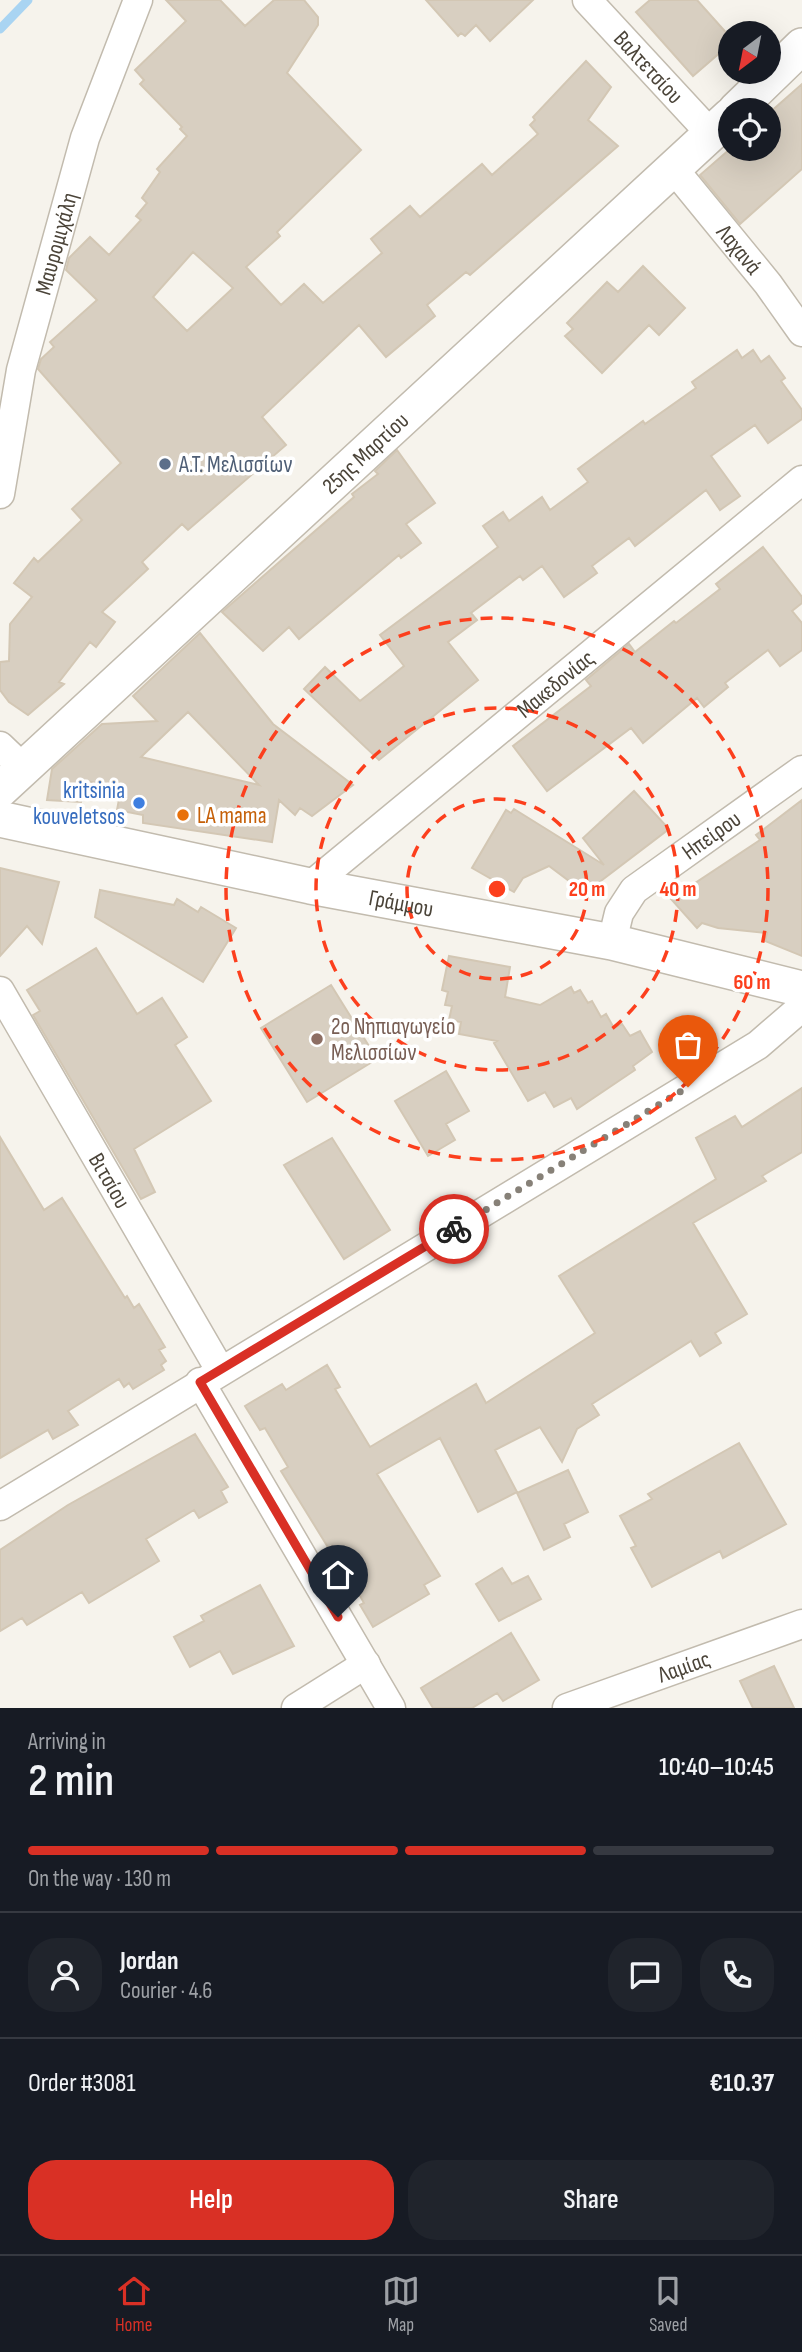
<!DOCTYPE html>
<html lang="en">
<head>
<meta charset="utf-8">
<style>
  :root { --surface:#171b24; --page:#20242c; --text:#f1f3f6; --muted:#9ea1a6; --line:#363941; --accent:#d93025 }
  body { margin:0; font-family:"Sofia Sans Condensed",sans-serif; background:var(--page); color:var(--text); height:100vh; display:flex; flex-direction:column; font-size:26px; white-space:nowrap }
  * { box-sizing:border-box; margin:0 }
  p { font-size:23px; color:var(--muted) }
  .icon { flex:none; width:38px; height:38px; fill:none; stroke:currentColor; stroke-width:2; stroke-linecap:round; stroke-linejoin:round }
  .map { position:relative; height:1708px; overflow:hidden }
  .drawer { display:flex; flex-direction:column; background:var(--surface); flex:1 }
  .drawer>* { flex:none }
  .needle { width:46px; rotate:212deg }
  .buttons { position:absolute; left:718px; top:21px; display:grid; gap:14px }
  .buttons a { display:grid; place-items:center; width:63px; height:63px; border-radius:50%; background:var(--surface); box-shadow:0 7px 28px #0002; font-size:35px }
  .pin { position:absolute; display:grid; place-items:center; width:60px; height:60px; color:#fff; margin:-72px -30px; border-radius:50% 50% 50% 0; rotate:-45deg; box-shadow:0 0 7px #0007 }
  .pin .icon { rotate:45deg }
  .courier { position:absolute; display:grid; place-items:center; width:70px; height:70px; margin:-35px; border:5px solid #d93025; border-radius:50%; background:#fff; color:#222; box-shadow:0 2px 9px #0007 }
  .summary em { font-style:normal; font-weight:600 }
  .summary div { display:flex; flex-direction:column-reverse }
  .summary { display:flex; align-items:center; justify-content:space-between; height:119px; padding:0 28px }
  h1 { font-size:46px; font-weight:600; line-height:52px }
  .bar { display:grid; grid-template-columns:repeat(4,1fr); gap:10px 7px; align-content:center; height:84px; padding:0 28px }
  .bar i { height:9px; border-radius:5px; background:var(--line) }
  .bar .current { background:var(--accent) }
  .bar p { grid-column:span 4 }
  .line { display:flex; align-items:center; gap:18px; padding:0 28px; border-top:2px solid var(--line) }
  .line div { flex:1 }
  .round { display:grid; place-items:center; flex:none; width:74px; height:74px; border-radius:28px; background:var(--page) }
  .primary-button { display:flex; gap:14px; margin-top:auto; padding:14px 28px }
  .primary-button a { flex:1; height:80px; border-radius:28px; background:var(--accent); color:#fff; font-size:28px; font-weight:600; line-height:80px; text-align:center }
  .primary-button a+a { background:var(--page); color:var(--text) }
  .dock { display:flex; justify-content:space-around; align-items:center; height:98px; border-top:2px solid var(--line); background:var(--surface); font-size:19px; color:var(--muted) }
  .dock a { display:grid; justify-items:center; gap:4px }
  .dock .current { color:var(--accent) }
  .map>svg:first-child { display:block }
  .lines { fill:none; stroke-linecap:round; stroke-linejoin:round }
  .stream { stroke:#a9d4f2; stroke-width:9 }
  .building { fill:#d8cfc1; stroke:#d3c7b4; stroke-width:2; fill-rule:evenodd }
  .minor-casing { stroke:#c2bbae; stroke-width:31 }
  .tertiary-casing { stroke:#c2bbae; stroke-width:38 }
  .minor { stroke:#fff; stroke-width:28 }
  .tertiary { stroke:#fff; stroke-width:35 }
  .done { stroke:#878178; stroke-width:7; stroke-dasharray:0 12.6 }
  .route { stroke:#d93025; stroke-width:9 }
  .ring { fill:none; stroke:#fc3f1d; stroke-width:3.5; stroke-dasharray:12 9 }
  .service-dot { fill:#5c6f8a; stroke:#fff; stroke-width:2.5 }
  .shop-dot { fill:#3f7fe0; stroke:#fff; stroke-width:2.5 }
  .food-dot { fill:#e8710a; stroke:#fff; stroke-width:2.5 }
  .education-dot { fill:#8d6e63; stroke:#fff; stroke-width:2.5 }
  .labels { text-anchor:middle; stroke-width:7; stroke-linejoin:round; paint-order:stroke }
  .street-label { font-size:23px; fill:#4b4439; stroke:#fff }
  .service-label { font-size:23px; fill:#4e5e75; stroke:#fff; text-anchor:start }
  .shop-label { font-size:23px; fill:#366cbe; stroke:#fff; text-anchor:end }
  .food-label { font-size:23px; fill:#c56008; stroke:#fff; text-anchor:start }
  .education-label { font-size:23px; fill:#785e54; stroke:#fff; text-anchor:start }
  .centre { fill:#fc3f1d; stroke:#fff; stroke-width:3.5 }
  .ring-label { font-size:21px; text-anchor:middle; font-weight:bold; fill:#fc3f1d; stroke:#fff; stroke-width:7; stroke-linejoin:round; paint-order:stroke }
</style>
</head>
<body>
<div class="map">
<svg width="802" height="1708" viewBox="0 0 802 1708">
  <rect width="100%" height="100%" fill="#f6f3ec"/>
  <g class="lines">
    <path class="stream" d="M0,29L28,0"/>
  </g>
  <path class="building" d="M166,0H220L245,26L274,0H304L318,17V25L287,73L361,150L277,232L280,236L246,267L281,305L304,284L323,303L382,253L371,239L410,206L420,217L482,164L492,175L538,134L530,125L535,120L533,117L586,61L611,87L588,120L618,146L470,275L466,272L427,305L435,316L386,357L359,325L262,417L286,445L188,530L182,524L142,562L148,569L102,612L115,622L96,647L90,642L59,682L64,684L28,715L9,702L0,690V662L9,661L10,624L32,597L14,583L34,558L38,562L82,520L72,509L121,463L38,369L41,359L54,347L50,342L97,300L66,270L69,258L90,237L109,255L141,220L136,216L147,203L142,198L160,172L157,169L187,136L180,129L182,127L140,84L144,80L135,70L186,21ZM193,252L233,288L187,331L153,297Z
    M426,0H533L490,41L476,25L465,36L461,33L458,36Z
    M650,0H697L730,37V44L693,76L636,12Z
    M802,84V169L740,224L700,175L730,149H768V114Z
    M643,266L685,308L659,335L649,325L602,373L565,336L573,329L567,323L607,282L618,292Z
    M737,350L742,358L753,350L761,362L769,356L785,378L781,381L802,410V419L768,443L755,425L711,456L740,496L720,510L706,490L635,546L629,538L592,566L597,573L564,597L542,566L523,580L520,576L471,613L477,620L448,642L478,680L379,760L304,689L325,667L360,701L404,666L380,635L498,547L483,526L503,512L509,521L542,497L550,510L588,482L578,469L643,421L645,424L696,388L692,382Z
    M397,450L435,503L406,524L421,543L401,558L399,555L299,639L289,627L263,651L222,612L354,497L352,494L378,474L375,471Z
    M763,547L802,597V603L792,611L802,623V650L780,666L768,650L725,683L728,687L704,707L697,698L643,743L631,728L547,791L513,746L591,686L586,680L629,644L635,652L674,621L676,623L720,589L716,584Z
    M200,633L273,724L353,785L312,816L300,808L295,815L279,800L272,842L143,823V815L117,810L121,789L87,781L81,802L47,800L52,769L102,724L157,721L133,696ZM188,712L259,785L141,757Z
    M634,791L669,829L585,893L549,866L523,878L514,892L472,868L506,810L511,813L514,809L604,865L583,838Z
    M802,800V956L765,941L767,933L718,928L702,923L697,928L671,899L760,840L756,835Z
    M0,868L59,882L42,944L27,926L0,956Z
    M100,890L174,905L177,899L198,912L201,907L236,928L203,982L95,917Z
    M96,948L137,1014L162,998L187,1037L175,1045L211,1101L134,1149L155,1192L141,1199L33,1015L40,1011L27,990Z
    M449,956L510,967L505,997L540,1005L571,987L574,993L580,990L588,1003L592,1001L601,1017L606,1014L614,1028L622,1024L630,1036L640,1031L652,1052L633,1066L635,1070L577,1109L571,1098L554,1107L545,1092L528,1101L494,1043L497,1041L459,1034L461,1022L449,1020L452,1006L445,1005L448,992L442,990Z
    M331,985L377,1059L307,1102L261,1028Z
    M446,1071L469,1111L446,1124L455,1140L428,1156L395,1101Z
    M802,1088V1152L762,1176L766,1181L693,1223L747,1314L715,1333L721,1343L700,1356L691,1341L592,1404L599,1415L577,1429L562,1462L540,1427L495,1450L517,1492L478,1512L440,1438L377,1474L440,1576L424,1585L429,1594L373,1627L360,1605L364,1603L332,1546L329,1549L281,1471L288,1467L265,1428L260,1430L245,1406L282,1384L286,1390L327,1365L340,1387L335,1389L370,1447L476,1384L486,1403L595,1333L559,1276L716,1179L696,1138L735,1116L742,1127Z
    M0,1137L44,1210L62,1198L125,1298L127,1296L134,1308L139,1304L165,1347L159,1350L166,1361L161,1365L164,1370L133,1389L129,1383L124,1387L119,1379L68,1411L78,1425L53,1439L48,1430L0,1458Z
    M332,1138L390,1230L344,1259L284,1165Z
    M195,1434L228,1487L221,1491L227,1502L199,1518L194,1510L146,1539L159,1561L89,1603L82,1592L27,1625L22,1618L0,1631V1550L68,1505Z
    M739,1443L786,1524L723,1558L720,1551L652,1587L631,1548L636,1546L620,1516L652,1499L648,1494Z
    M568,1470L588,1512L564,1524L570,1537L544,1550L517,1493Z
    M502,1568L512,1584L528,1576L541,1599L499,1621L476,1584Z
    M260,1585L294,1646L233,1674L220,1651L190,1667L174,1637L204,1621L201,1616Z
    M511,1633L539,1680L503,1701L497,1693L472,1708H433L421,1688Z
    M774,1666L794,1708H753L740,1681Z"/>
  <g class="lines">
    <defs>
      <g id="minor">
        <path id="s1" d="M587,0L711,134"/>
        <path id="s2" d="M673,168L768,284L802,332"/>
        <path id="s3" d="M0,494L21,370L85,138L138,0"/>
        <path d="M0,746L23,768"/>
        <path id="s4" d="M310,886L802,480"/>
        <path id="s5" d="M612,942L619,913L634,890L802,770"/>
        <path id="s6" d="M0,991L220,1370"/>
        <path d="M200,1382L391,1708"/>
        <path d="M0,1506L758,1045L802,1007"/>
        <path d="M296,1708L366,1664"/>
        <path id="s7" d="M567,1708L802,1624"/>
      </g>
      <g id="tertiary">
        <path d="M736,110L802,46"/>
        <path id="s8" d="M0,790L730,116"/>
        <path id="s9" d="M0,819L310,886L612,942L802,989"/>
      </g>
    </defs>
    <use href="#minor" class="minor-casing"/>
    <use href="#tertiary" class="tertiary-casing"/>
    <use href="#minor" class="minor"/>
    <use href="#tertiary" class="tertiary"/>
  </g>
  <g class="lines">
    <path class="done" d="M454,1229L688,1087"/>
    <path class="route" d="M338,1617L200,1382L454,1229"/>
  </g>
  <g class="ring">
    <circle cx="497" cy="889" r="90"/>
    <circle cx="497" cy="889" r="181"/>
    <circle cx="497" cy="889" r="271"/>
  </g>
  <circle class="service-dot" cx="165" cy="464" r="7"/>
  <circle class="shop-dot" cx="139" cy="803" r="7"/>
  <circle class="food-dot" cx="183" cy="815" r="7"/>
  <circle class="education-dot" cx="317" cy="1039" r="7"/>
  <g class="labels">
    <g class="street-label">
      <text dy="8" stroke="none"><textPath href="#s1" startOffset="91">Βαλτετσίου</textPath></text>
      <text dy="8" stroke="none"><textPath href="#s3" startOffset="257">Μαυρομιχάλη</textPath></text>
      <text dy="8" stroke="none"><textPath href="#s2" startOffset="105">Λαχανά</textPath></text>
      <text dy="8" stroke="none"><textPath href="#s8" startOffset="497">25ης Μαρτίου</textPath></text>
      <text dy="8" stroke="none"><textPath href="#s4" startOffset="318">Μακεδονίας</textPath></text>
      <text dy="8" stroke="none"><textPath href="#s5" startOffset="152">Ηπείρου</textPath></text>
      <text dy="8" stroke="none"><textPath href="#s9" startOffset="410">Γράμμου</textPath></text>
      <text dy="8" stroke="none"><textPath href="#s6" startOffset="219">Βιτσίου</textPath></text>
      <text dy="8" stroke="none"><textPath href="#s7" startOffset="124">Λαμίας</textPath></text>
    </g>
    <g class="service-label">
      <text x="179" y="472">Α.Τ. Μελισσίων</text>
    </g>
    <g class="shop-label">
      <text x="125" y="798">kritsinia<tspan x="125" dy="26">kouveletsos</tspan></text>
    </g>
    <g class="food-label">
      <text x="197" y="823">LA mama</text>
    </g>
    <g class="education-label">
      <text x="331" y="1034">2ο Νηπιαγωγείο<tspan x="331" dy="26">Μελισσίων</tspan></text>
    </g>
  </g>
  <circle cx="497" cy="889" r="10" class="centre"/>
  <g class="ring-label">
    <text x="587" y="896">20 m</text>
    <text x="678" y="896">40 m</text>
    <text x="752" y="989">60 m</text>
  </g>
</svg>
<div class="buttons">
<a><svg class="needle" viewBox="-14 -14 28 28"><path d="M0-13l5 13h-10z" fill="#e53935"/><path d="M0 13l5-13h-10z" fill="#9ea1a6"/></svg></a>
<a><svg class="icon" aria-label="locate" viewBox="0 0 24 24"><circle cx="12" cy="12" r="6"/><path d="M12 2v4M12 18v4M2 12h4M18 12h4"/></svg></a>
</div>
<div class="pin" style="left:688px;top:1087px;background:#ea580c"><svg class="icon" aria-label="bag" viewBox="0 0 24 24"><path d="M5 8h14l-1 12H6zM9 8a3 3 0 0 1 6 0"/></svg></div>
<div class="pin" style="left:338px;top:1617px;background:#1f2937"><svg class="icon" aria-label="home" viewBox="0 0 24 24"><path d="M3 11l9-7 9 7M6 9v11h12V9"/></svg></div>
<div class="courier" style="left:454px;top:1229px"><svg class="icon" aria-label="bike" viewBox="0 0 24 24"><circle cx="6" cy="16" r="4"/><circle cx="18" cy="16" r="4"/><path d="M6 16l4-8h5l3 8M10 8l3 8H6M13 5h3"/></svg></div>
</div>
<section class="drawer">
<div class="summary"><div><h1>2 min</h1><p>Arriving in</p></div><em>10:40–10:45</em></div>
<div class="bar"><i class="current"></i><i class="current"></i><i class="current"></i><i></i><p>On the way · 130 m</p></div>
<div class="line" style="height:126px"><a class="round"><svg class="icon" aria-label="person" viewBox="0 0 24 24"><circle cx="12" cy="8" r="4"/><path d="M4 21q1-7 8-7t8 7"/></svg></a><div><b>Jordan</b><p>Courier · 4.6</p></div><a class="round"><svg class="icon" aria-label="chat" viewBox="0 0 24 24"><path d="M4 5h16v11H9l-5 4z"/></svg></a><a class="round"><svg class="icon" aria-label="phone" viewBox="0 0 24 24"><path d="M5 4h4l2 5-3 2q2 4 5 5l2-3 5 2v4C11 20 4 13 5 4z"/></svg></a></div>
<div class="line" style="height:91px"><div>Order #3081</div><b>€10.37</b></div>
<div class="primary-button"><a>Help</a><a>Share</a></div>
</section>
<nav class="dock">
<a class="current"><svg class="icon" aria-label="home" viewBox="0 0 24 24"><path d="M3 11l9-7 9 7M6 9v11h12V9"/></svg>Home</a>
<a><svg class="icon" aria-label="map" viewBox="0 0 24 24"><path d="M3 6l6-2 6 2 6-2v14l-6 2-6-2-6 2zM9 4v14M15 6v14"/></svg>Map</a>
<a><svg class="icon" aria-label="saved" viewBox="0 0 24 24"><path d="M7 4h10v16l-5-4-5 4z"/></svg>Saved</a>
</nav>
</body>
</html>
